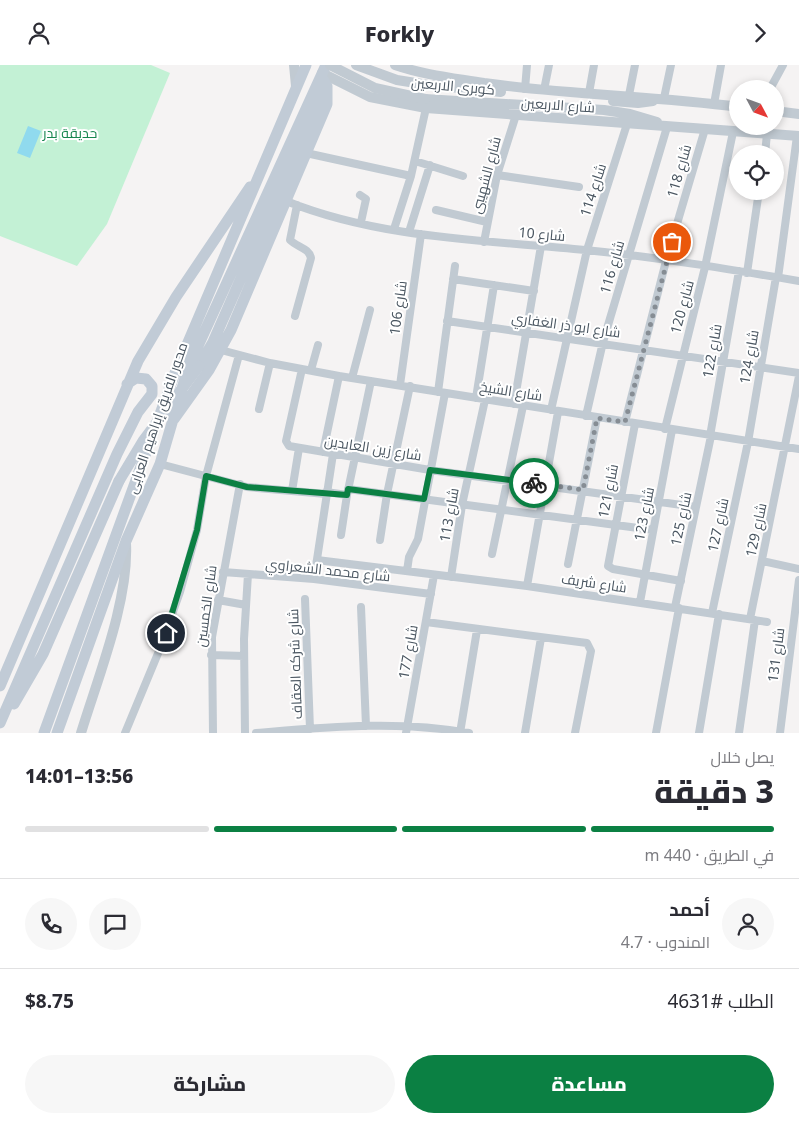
<!DOCTYPE html>
<html lang="ar">
<head>
<meta charset="utf-8">
<style>
  :root { --surface:#fff; --page:#f7f7f7; --text:#2b2b33; --muted:#7c7c81; --line:#e1e1e2; --accent:#0b8043 }
  body { margin:0; font-family:"Noto Sans",Cairo,sans-serif; background:var(--page); color:var(--text); direction:rtl; height:100vh; display:flex; flex-direction:column; font-size:19px; white-space:nowrap }
  * { box-sizing:border-box; margin:0 }
  p { font-size:16px; color:var(--muted) }
  .icon { flex:none; width:28px; height:28px; fill:none; stroke:currentColor; stroke-width:2; stroke-linecap:round; stroke-linejoin:round }
  .map { position:relative; height:668px; overflow:hidden; direction:ltr }
  .details { display:flex; flex-direction:column; background:var(--surface); flex:1 }
  .details>* { flex:none }
  .needle { width:32px; rotate:131deg }
  .tools { position:absolute; left:729px; top:15px; display:grid; gap:10px }
  .tools a { display:grid; place-items:center; width:55px; height:55px; border-radius:50%; background:var(--surface); box-shadow:0 2px 8px #0003; font-size:25px }
  .pin { position:absolute; display:grid; place-items:center; width:42px; height:42px; color:#fff; margin:-21px; border:2px solid #fff; border-radius:50%; box-shadow:0 1px 5px #0007 }
  .courier { position:absolute; display:grid; place-items:center; width:50px; height:50px; margin:-25px; border:4px solid #0b8043; border-radius:50%; background:#fff; color:#222; box-shadow:0 1px 6px #0007 }
  .summary em { font-style:normal; font-weight:800 }
  .summary div { display:flex; flex-direction:column-reverse }
  .summary { display:flex; align-items:center; justify-content:space-between; height:85px; padding:0 25px }
  h1 { font-size:32px; font-weight:800; line-height:38px }
  .bar { display:grid; grid-template-columns:repeat(4,1fr); gap:8px 5px; align-content:center; height:60px; padding:0 25px }
  .bar i { height:6px; border-radius:4px; background:var(--line) }
  .bar .on { background:var(--accent) }
  .bar p { grid-column:span 4 }
  .line { display:flex; align-items:center; gap:12px; padding:0 25px; border-top:1px solid var(--line) }
  .line div { flex:1 }
  .round { display:grid; place-items:center; flex:none; width:52px; height:52px; border-radius:26px; background:var(--page) }
  .primary-button { display:flex; gap:10px; margin-top:auto; padding:10px 25px }
  .primary-button a { flex:1; height:58px; border-radius:30px; background:var(--accent); color:#fff; font-size:20px; font-weight:800; line-height:58px; text-align:center }
  .primary-button a+a { background:var(--page); color:var(--text) }
  header { display:flex; justify-content:space-between; align-items:center; height:65px; padding:0 25px; background:var(--surface); font-size:22px; font-weight:800 }
  .map>svg:first-child { display:block }
  .green { fill:#c3f1d5 }
  .water { fill:#90daee }
  .lines { fill:none; stroke-linecap:round; stroke-linejoin:round }
  .minor { stroke:#c1cad2; stroke-width:8 }
  .tertiary { stroke:#c1cad2; stroke-width:10 }
  .secondary { stroke:#c1cbd6; stroke-width:11 }
  .tertiary-bridge { stroke:#c1cad2; stroke-width:10 }
  .secondary-bridge { stroke:#c1cbd6; stroke-width:11 }
  .done { stroke:#868d94; stroke-width:5; stroke-dasharray:0 9 }
  .route { stroke:#0b8043; stroke-width:6 }
  .labels { text-anchor:middle; stroke-width:4; stroke-linejoin:round; paint-order:stroke }
  .street-label { font-size:14px; fill:#4a5661; stroke:#fff }
  .park-label { font-size:14px; fill:#17864f; stroke:#fff }
</style>
</head>
<body>
<header><svg class="icon" aria-label="forward" viewBox="0 0 24 24"><path d="M9 5l7 7-7 7"/></svg>Forkly<svg class="icon" aria-label="person" viewBox="0 0 24 24"><circle cx="12" cy="8" r="4"/><path d="M4 21q1-7 8-7t8 7"/></svg></header>
<div class="map">
<svg width="799" height="668" viewBox="0 0 799 668">
  <rect width="100%" height="100%" fill="#f5f3f3"/>
  <path class="green" d="M0,0H151L170,8L107,159L77,201L0,171Z"/>
  <path class="water" d="M28,61L41,66L30,93L17,88Z"/>
  <g class="lines">
    <path class="minor" d="M525,24L527,0
      M770,24L783,0
      M544,25L549,0
      M589,28L594,0
      M629,30L635,0
      M664,33L671,0
      M714,39L721,0
      M306,88L411,111
      M765,89L767,69
      M415,96L463,111
      M497,110L579,122
      M360,130L366,134L361,157
      M286,136C380,174 485,175 585,185C656,192 728,204 799,216
      M436,145L487,157
      M394,164L411,111L426,43
      M409,167L430,100
      M484,177L497,110L516,50
      M747,208L759,126
      M778,213L797,71
      M453,214L534,226
      M295,251L311,193C309,183 297,182 290,175L297,140
      M447,256L799,308
      M221,285L270,298L339,311L799,384
      M302,304L286,376L289,381L430,405L696,442
      M311,305L318,280
      M352,313L370,245
      M400,320L421,169
      M438,327L455,201
      M476,333L494,220
      M514,339L541,181
      M259,344L270,298
      M551,345L587,185L627,59
      M586,351L603,277L667,62
      M625,357L666,196L705,64
      M635,359L608,501L613,504L681,516
      M665,364L705,202L733,67
      M710,371L739,206
      M323,387L339,311
      M160,399L247,422L326,429
      M348,424L653,465
      M292,426L299,383
      M326,427L347,430
      M341,470L347,430L371,316
      M380,475L387,429L410,321
      M492,489L523,341
      M317,495L527,521L767,557
      M762,496L799,504
      M568,499L597,353
      M407,506L409,492L418,474L445,328
      M223,507L314,514L431,529
      M451,512L462,440L485,335
      M314,514L333,389
      M527,521L558,347
      M305,534L310,664
      M218,535L246,540
      M640,537L672,365
      M361,542L366,661
      M675,542L711,371
      M712,548L748,377L776,212
      M750,554L799,311
      M426,557L587,578L591,586L575,668
      M211,590L244,591
      M125,668L159,586L180,527L197,465L206,411L239,290
      M213,668L212,572L240,419
      M245,668L244,574L248,509
      M256,668C327,662 398,655 469,668
      M406,668L434,510
      M460,668L477,565
      M525,668L541,573
      M656,668L679,543
      M699,668L719,549
      M739,668L755,555
      M780,668L799,515"/>
    <path class="tertiary" d="M294,0L296,21
      M395,0C424,10 454,13 484,18C568,30 653,31 738,42
      M322,8L370,32L426,43L799,71
      M428,20L501,27
      M425,34L604,45L630,49L657,57
      M613,36L638,38L653,36
      M775,46L799,49
      M81,668C98,612 129,536 126,478"/>
    <path class="secondary" d="M199,301L213,277L314,47L318,36V21
      M174,354L209,305L231,265L327,39V21L321,11
      M0,621L138,296L176,232L250,122
      M14,639L43,589L119,416
      M0,658L117,389L138,347L152,329V321L146,314L136,313L127,319
      M44,668L175,308L306,0
      M57,668L126,476L160,399L188,303L326,0"/>
    <path class="tertiary-bridge" d="M330,0L375,23L425,34
      M356,0L397,15L428,20"/>
    <path class="secondary-bridge" d="M119,416L143,376L199,301"/>
  </g>
  <g class="lines">
    <path class="done" d="M534,418L583,425L597,353L625,357L672,177"/>
    <path class="route" d="M166,568L197,465L206,411L247,422L347,430L348,424L424,434L430,405L534,418"/>
  </g>
  <g class="labels">
    <g class="street-label">
      <text transform="translate(453 21) rotate(5)" y="5">كوبرى الاربعين</text>
      <text transform="translate(558 40) rotate(4)" y="5">شارع الاربعين</text>
      <text transform="translate(679 106) rotate(-74)" y="5">شارع 118</text>
      <text transform="translate(486 110) rotate(-75)" y="5">شارع الشهيبى</text>
      <text transform="translate(593 125) rotate(-72)" y="5">شارع 114</text>
      <text transform="translate(542 169) rotate(5)" y="5">شارع 10</text>
      <text transform="translate(612 202) rotate(-74)" y="5">شارع 116</text>
      <text transform="translate(682 242) rotate(-75)" y="5">شارع 120</text>
      <text transform="translate(398 243) rotate(-82)" y="5">شارع 106</text>
      <text transform="translate(566 260) rotate(8)" y="5">شارع ابو ذر الغفاري</text>
      <text transform="translate(712 286) rotate(-80)" y="5">شارع 122</text>
      <text transform="translate(749 292) rotate(-80)" y="5">شارع 124</text>
      <text transform="translate(511 326) rotate(9)" y="5">شارع الشيخ</text>
      <text transform="translate(157 353) rotate(-71)" y="5">محور الفريق إبراهيم العرابى</text>
      <text transform="translate(373 383) rotate(9)" y="5">شارع زين العابدين</text>
      <text transform="translate(608 426) rotate(-79)" y="5">شارع 121</text>
      <text transform="translate(644 449) rotate(-79)" y="5">شارع 123</text>
      <text transform="translate(449 450) rotate(-80)" y="5">شارع 113</text>
      <text transform="translate(681 454) rotate(-78)" y="5">شارع 125</text>
      <text transform="translate(718 460) rotate(-78)" y="5">شارع 127</text>
      <text transform="translate(756 465) rotate(-78)" y="5">شارع 129</text>
      <text transform="translate(328 505) rotate(6)" y="5">شارع محمد الشعراوي</text>
      <text transform="translate(594 518) rotate(8)" y="5">شارع شريف</text>
      <text transform="translate(206 541) rotate(-82)" y="5">شارع الخمسين</text>
      <text transform="translate(408 587) rotate(-80)" y="5">شارع 177</text>
      <text transform="translate(776 590) rotate(-83)" y="5">شارع 131</text>
      <text transform="translate(295 599) rotate(-92)" y="5">شارع شركه العقاف</text>
    </g>
    <g class="park-label">
      <text x="70" y="73">حديقة بدر</text>
    </g>
  </g>
</svg>
<div class="tools">
<a><svg class="needle" viewBox="-14 -14 28 28"><path d="M0-13l5 13h-10z" fill="#e53935"/><path d="M0 13l5-13h-10z" fill="#7c7c81"/></svg></a>
<a><svg class="icon" aria-label="locate" viewBox="0 0 24 24"><circle cx="12" cy="12" r="6"/><path d="M12 2v4M12 18v4M2 12h4M18 12h4"/></svg></a>
</div>
<div class="pin" style="left:672px;top:177px;background:#ea580c"><svg class="icon" aria-label="bag" viewBox="0 0 24 24"><path d="M5 8h14l-1 12H6zM9 8a3 3 0 0 1 6 0"/></svg></div>
<div class="pin" style="left:166px;top:568px;background:#1f2937"><svg class="icon" aria-label="home" viewBox="0 0 24 24"><path d="M3 11l9-7 9 7M6 9v11h12V9"/></svg></div>
<div class="courier" style="left:534px;top:418px"><svg class="icon" aria-label="bike" viewBox="0 0 24 24"><circle cx="6" cy="16" r="4"/><circle cx="18" cy="16" r="4"/><path d="M6 16l4-8h5l3 8M10 8l3 8H6M13 5h3"/></svg></div>
</div>
<section class="details">
<div class="summary"><div><h1>3 دقيقة</h1><p>يصل خلال</p></div><em>13:56–14:01</em></div>
<div class="bar"><i class="on"></i><i class="on"></i><i class="on"></i><i></i><p>في الطريق · 440 m</p></div>
<div class="line" style="height:90px"><a class="round"><svg class="icon" aria-label="person" viewBox="0 0 24 24"><circle cx="12" cy="8" r="4"/><path d="M4 21q1-7 8-7t8 7"/></svg></a><div><b>أحمد</b><p>المندوب · 4.7</p></div><a class="round"><svg class="icon" aria-label="chat" viewBox="0 0 24 24"><path d="M4 5h16v11H9l-5 4z"/></svg></a><a class="round"><svg class="icon" aria-label="phone" viewBox="0 0 24 24"><path d="M5 4h4l2 5-3 2q2 4 5 5l2-3 5 2v4C11 20 4 13 5 4z"/></svg></a></div>
<div class="line" style="height:65px"><div>الطلب #4631</div><b>$8.75</b></div>
<div class="primary-button"><a>مساعدة</a><a>مشاركة</a></div>
</section>
</body>
</html>
